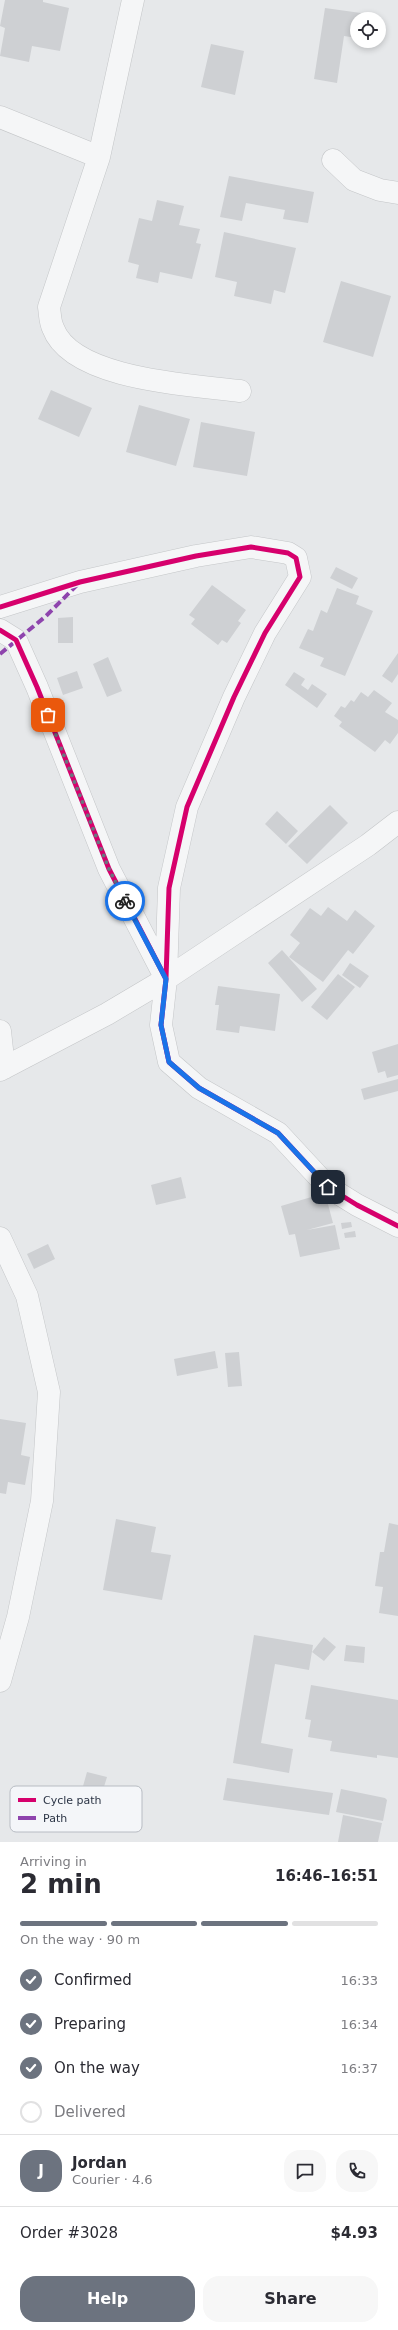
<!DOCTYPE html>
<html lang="en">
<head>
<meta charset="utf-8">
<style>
  :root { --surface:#fff; --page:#f7f7f7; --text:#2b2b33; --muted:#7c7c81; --line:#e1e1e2; --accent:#6c737f }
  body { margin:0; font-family:"DejaVu Sans",sans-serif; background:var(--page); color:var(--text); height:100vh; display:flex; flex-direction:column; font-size:15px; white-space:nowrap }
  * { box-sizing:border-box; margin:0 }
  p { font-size:13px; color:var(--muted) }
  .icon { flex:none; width:22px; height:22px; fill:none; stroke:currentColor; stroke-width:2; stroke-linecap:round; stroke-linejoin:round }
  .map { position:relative; height:1842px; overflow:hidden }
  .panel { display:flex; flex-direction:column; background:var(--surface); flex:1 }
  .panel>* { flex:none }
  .tools { position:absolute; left:350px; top:12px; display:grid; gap:8px }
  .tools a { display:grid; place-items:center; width:36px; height:36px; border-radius:50%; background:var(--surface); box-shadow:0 2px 6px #0003; font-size:20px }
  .pin { position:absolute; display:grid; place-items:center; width:34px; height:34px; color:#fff; margin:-17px; border-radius:8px; box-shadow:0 2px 6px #0006 }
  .courier { position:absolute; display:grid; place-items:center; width:40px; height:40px; margin:-20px; border:3px solid #1a73e8; border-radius:50%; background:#fff; color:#222; box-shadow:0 1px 5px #0007 }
  .head em { font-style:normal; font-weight:800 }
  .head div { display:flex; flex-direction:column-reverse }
  .head { display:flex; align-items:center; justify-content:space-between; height:68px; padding:0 20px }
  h1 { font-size:26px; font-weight:800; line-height:30px }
  .bar { display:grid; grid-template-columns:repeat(4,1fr); gap:6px 4px; align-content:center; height:48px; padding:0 20px }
  .bar i { height:5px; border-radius:3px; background:var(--line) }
  .bar .active { background:var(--accent) }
  .bar p { grid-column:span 4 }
  .line { display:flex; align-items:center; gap:10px; padding:0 20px; border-top:1px solid var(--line) }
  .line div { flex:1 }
  .round { display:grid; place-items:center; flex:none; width:42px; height:42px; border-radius:16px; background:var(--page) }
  ol { padding:0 20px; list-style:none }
  li { display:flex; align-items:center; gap:12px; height:44px }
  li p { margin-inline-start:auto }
  li .icon { padding:4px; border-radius:50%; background:var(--accent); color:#fff; stroke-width:4 }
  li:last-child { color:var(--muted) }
  li i { width:22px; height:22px; border:2px solid var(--line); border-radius:50% }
  .action { display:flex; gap:8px; margin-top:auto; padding:8px 20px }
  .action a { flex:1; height:46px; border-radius:16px; background:var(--accent); color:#fff; font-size:16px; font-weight:800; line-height:46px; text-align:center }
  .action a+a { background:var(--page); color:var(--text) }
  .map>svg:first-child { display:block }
  .building { fill:#ced0d3 }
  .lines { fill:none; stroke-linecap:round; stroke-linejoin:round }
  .minor-casing { stroke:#c4c6c8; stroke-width:23 }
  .minor { stroke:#f5f6f7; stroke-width:22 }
  .quiet { stroke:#8e44ad; stroke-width:4; stroke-dasharray:8 4; stroke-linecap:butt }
  .cycleway-casing { stroke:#f4f6f9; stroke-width:8 }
  .cycleway { stroke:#d6006c; stroke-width:5 }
  .done { stroke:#6c737f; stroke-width:4; stroke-dasharray:0 7.2 }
  .route { stroke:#1a73e8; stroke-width:5 }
  .key { fill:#f4f6f9; stroke:#b8bcc3; stroke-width:1 }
  .key-label { font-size:11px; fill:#2b3445 }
</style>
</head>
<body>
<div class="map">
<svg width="398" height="1842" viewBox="0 0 398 1842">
  <rect width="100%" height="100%" fill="#e6e8ea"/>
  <path class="building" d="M5,0H43V2L69,8L60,51L32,46L29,62L0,56L5,28L0,26Z
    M325,8L368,14V19H357V38L344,36L337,83L314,79Z
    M211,44L244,51L235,95L201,87Z
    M229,176L314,192L308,223L283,219L285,210L246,203L242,221L220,217Z
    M157,200L184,206L179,225L200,229L196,243L201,244L192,279L160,272L158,283L136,278L139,265L128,262L139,218L152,221Z
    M224,232L296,248L285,293L274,290L271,304L234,296L237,282L215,277Z
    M341,281L391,296L373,357L323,342Z
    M51,390L92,408L79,437L38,419Z
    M139,405L190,419L176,466L126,452Z
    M201,422L255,432L247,476L193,467Z
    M336,567L358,578L352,589L330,578Z
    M212,585L246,610L238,621L241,623L227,643L222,640L218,645L191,624L195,619L189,615Z
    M337,588L359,596L356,604L373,611L345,676L320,666L324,658L299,648L308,629L313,631L321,610L327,613Z
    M73,617V643H58V618Z
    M398,653V674L392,683L382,676Z
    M108,657L122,691L107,697L93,664Z
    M77,671L83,688L63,695L57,678Z
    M294,672L305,679L301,685L308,690L312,684L327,694L317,708L285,685Z
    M374,690L392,703L385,712L398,720V733L390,744L385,740L375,752L339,726L342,722L334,716L341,706L345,708L351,700L354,702L361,692L368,697Z
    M330,805L348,823L307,864L288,846Z
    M277,811L298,831L286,844L265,824Z
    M328,907L347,921L355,910L375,926L353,954L348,950L323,982L289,957L300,943L290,935L310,908L321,916Z
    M282,950L317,989L302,1002L268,963Z
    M350,963L369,976L360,988L342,975Z
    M338,974L355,987L327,1020L311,1007Z
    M218,986L280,994L275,1031L240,1026L239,1033L216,1030L219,1005H215Z
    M398,1044V1075L387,1078L385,1071L378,1073L372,1052Z
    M398,1079V1091L364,1100L361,1089Z
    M181,1177L186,1198L156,1205L151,1185Z
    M325,1193L333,1223L307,1230L335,1225L340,1249L300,1257L295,1234L289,1235L281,1206Z
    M351,1222L352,1227L342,1229L341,1223Z
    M355,1231L356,1237L345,1238L344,1233Z
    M48,1244L55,1259L34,1269L27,1254Z
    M215,1351L218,1368L177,1376L174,1359Z
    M239,1352L242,1386L228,1387L225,1353Z
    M0,1419L26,1423L21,1455L30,1457L25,1485L8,1482L6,1494L0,1493Z
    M116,1519L156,1527L151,1552L171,1555L162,1600L103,1590Z
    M389,1523L398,1525V1616L379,1613L383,1587L375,1586L380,1552H384Z
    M254,1635L313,1645L309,1670L275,1664L261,1743L293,1749L289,1773L233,1763Z
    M324,1637L336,1647L324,1661L312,1652Z
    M346,1645L365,1647L364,1663L344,1661Z
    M311,1685L398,1700V1758L377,1755V1758L330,1751L332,1741L308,1737L311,1720L305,1719Z
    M87,1772L107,1777L95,1816L76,1811Z
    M227,1778L333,1793L329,1815L223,1800Z
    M341,1789L385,1798L387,1800L383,1821L336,1812Z
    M343,1815L382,1823L378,1842H338Z"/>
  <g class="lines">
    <defs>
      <path id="minor" d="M133,0L99,157L49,307C50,314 50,322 53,328C72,380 193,385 240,391
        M0,117L99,157
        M333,160L354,180L380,190L398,193
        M0,607L80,582L196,556L251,547L288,553L296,558L300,577L265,633L234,697L187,807L169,888L166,978
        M0,630L16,640L37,687L109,869L166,979L161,1025L169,1062L199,1088L278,1133L328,1187L357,1205L398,1226
        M0,1031L4,1068
        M0,1070L107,1014L166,979L368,845L398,822
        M0,1238L27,1296L49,1392L42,1501L18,1617L0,1681"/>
    </defs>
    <use href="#minor" class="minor-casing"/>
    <use href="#minor" class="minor"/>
    <path class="quiet" d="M0,654L46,616L77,585"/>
    <defs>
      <path id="cycleway" d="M0,607L80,582L196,556L251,547L288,553L296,558L300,577L265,633L234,697L187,807L169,888L166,978
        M0,630L16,640L37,687L109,869L166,979L161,1025L169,1062L199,1088L278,1133L328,1187L357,1205L398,1226"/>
    </defs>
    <use href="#cycleway" class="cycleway-casing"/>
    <use href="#cycleway" class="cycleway"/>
  </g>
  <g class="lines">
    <path class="done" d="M48,715L109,869L125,901"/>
    <path class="route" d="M125,901L166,979L161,1025L169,1062L199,1088L278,1133L328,1187"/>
  </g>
  <rect x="10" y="1786" width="132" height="46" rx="6" class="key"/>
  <rect x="18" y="1798" width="18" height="4" fill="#d6006c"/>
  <rect x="18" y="1816" width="18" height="4" fill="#8e44ad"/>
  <g class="key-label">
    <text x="43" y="1804">Cycle path</text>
    <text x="43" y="1822">Path</text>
  </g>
</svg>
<div class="tools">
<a><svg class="icon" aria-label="locate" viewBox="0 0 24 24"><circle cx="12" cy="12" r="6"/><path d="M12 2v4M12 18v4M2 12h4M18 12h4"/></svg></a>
</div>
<div class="pin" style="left:48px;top:715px;background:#ea580c"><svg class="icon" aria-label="bag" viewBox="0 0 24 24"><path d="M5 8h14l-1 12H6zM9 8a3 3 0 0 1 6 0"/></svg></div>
<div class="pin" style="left:328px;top:1187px;background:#1f2937"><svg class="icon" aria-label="home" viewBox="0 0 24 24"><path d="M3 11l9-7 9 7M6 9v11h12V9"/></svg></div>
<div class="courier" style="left:125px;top:901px"><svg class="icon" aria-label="bike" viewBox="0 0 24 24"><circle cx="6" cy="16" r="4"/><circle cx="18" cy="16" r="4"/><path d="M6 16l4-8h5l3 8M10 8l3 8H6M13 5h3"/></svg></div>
</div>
<section class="panel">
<div class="head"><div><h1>2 min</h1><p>Arriving in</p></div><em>16:46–16:51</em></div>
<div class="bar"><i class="active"></i><i class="active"></i><i class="active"></i><i></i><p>On the way · 90 m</p></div>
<ol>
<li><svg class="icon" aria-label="check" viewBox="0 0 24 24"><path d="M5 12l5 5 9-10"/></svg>Confirmed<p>16:33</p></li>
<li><svg class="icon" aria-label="check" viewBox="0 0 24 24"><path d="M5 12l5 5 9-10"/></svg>Preparing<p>16:34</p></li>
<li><svg class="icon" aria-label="check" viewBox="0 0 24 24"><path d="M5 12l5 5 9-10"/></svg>On the way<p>16:37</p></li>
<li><i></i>Delivered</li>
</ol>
<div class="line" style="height:72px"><b class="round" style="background:var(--accent);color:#fff">J</b><div><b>Jordan</b><p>Courier · 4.6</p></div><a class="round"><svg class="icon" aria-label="chat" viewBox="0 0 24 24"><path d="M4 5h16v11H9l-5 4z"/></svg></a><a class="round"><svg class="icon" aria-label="phone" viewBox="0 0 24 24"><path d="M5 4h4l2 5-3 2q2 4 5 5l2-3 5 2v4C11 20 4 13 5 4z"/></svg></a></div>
<div class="line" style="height:52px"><div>Order #3028</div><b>$4.93</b></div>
<div class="action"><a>Help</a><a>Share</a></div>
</section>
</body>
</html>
